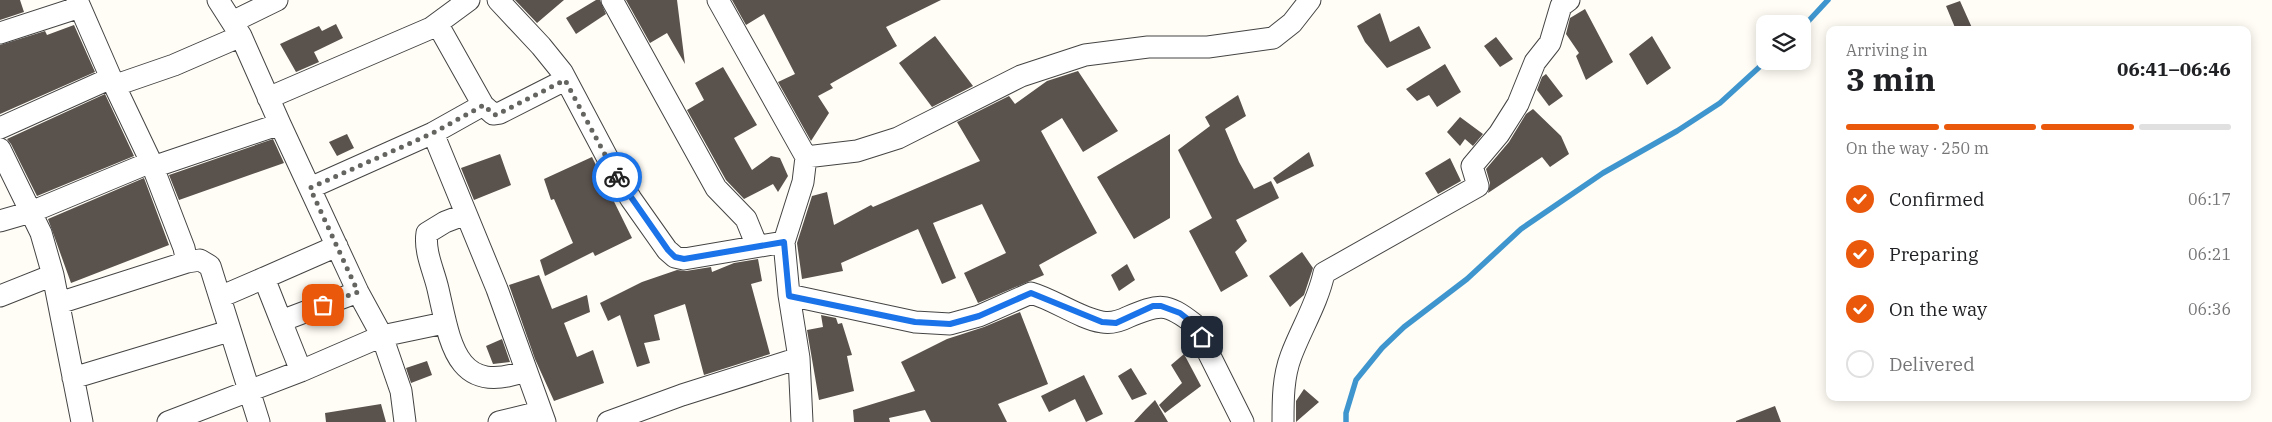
<!DOCTYPE html>
<html lang="en">
<head>
<meta charset="utf-8">
<style>
  :root { --surface:#fff; --page:#f6f6f6; --text:#202124; --muted:#757577; --line:#e0e0e0; --accent:#ea580c }
  body { margin:0; font-family:"IBM Plex Serif",serif; background:var(--page); color:var(--text); height:100vh; display:flex; flex-direction:column; font-size:19px; white-space:nowrap }
  * { box-sizing:border-box; margin:0 }
  p { font-size:16px; color:var(--muted) }
  .icon { flex:none; width:28px; height:28px; fill:none; stroke:currentColor; stroke-width:2; stroke-linecap:round; stroke-linejoin:round }
  .map { position:relative; flex:1; overflow:hidden }
  .side { position:absolute; left:1826px; top:26px; width:425px; height:375px; display:flex; flex-direction:column; background:var(--surface); border-radius:10px; box-shadow:0 2px 12px #0003 }
  .side>* { flex:none }
  .controls { position:absolute; left:1756px; top:15px; display:grid; gap:10px }
  .controls a { display:grid; place-items:center; width:55px; height:55px; border-radius:10px; background:var(--surface); box-shadow:0 2px 12px #0003; font-size:25px }
  .pin { position:absolute; display:grid; place-items:center; width:42px; height:42px; color:#fff; margin:-21px; border-radius:10px; box-shadow:0 2px 8px #0006 }
  .courier { position:absolute; display:grid; place-items:center; width:50px; height:50px; margin:-25px; border:4px solid #1a73e8; border-radius:50%; background:#fff; color:#222; box-shadow:0 1px 6px #0007 }
  .head em { font-style:normal; font-weight:700 }
  .head div { display:flex; flex-direction:column-reverse }
  .head { display:flex; align-items:center; justify-content:space-between; height:85px; padding:0 20px }
  h1 { font-size:32px; font-weight:700; line-height:38px }
  .bar { display:grid; grid-template-columns:repeat(4,1fr); gap:8px 5px; align-content:center; height:60px; padding:0 20px }
  .bar i { height:6px; border-radius:4px; background:var(--line) }
  .bar .selected { background:var(--accent) }
  .bar p { grid-column:span 4 }
  ol { padding:0 20px; list-style:none }
  li { display:flex; align-items:center; gap:15px; height:55px }
  li p { margin-inline-start:auto }
  li .icon { padding:5px; border-radius:50%; background:var(--accent); color:#fff; stroke-width:4 }
  li:last-child { color:var(--muted) }
  li i { width:28px; height:28px; border:2px solid var(--line); border-radius:50% }
  .map>svg:first-child { display:block }
  .lines { fill:none; stroke-linecap:round; stroke-linejoin:round }
  .stream { stroke:#3f96cf; stroke-width:5.5 }
  .building { fill:#5a524d }
  .street-casing { stroke:#444; stroke-width:23 }
  .street { stroke:#fff; stroke-width:21 }
  .done { stroke:#646461; stroke-width:5; stroke-dasharray:0 9 }
  .route { stroke:#1a73e8; stroke-width:6 }
</style>
</head>
<body>
<div class="map">
<svg width="2272" height="422" viewBox="0 0 2272 422">
  <rect width="100%" height="100%" fill="#fffdf5"/>
  <g class="lines">
    <path class="stream" d="M1802,28L1828,0
      M1346,422V413L1356,380L1382,348L1404,327L1467,279L1521,229L1603,173L1677,131L1720,103L1766,61"/>
  </g>
  <path class="building" d="M0,0H20L24,12L0,20Z
    M515,0H564L537,23Z
    M596,0H600L606,14L576,34L566,18Z
    M626,0H677L685,64L667,33L650,43Z
    M732,0H941L886,27L897,46L830,84L833,88L818,96L829,113L811,141L778,82L795,74L764,14L746,25Z
    M1960,1L1973,30H1956L1946,6Z
    M1585,9L1613,62L1586,80L1576,56L1579,53L1566,34L1570,18Z
    M1380,13L1390,42L1419,26L1431,48L1387,68L1365,42L1357,26Z
    M336,24L343,38L314,52L319,62L296,72L280,44L319,26L322,31Z
    M74,25L95,72L0,114V45L45,31L47,35Z
    M935,36L973,86L932,107L899,63Z
    M1652,36L1671,68L1647,85L1629,54Z
    M1496,37L1513,59L1500,67L1484,46Z
    M1445,64L1461,92L1437,107L1429,95L1417,101L1406,89Z
    M723,67L757,125L734,138L752,170L771,156L780,158L788,176L778,192L773,184L744,199L726,180L687,110L704,100L695,83Z
    M1078,71L1118,131L1083,152L1062,118L1041,131L1097,233L1039,265L1044,275L978,303L964,273L1006,253L982,204L933,223L956,278L942,284L918,229L841,263L843,271L802,279L797,243L812,196L827,192L834,225L871,205L873,207L980,161L957,122L1009,96L1015,104L1047,81Z
    M1546,74L1563,96L1549,106L1537,90L1542,77Z
    M105,94L134,156L37,196L11,144L7,139Z
    M1238,95L1246,116L1225,129L1239,162L1254,189L1271,181L1279,198L1236,220L1247,241L1235,252L1248,276L1221,292L1189,231L1212,218L1178,150L1210,126L1205,117Z
    M1533,109L1561,136L1569,154L1550,167L1542,157L1488,193L1490,183L1486,169L1509,142L1526,114Z
    M1460,117L1483,134L1473,146L1465,139L1460,146L1447,132Z
    M347,134L354,148L337,156L329,142Z
    M1170,134V218L1134,239L1097,177Z
    M273,139L284,163L179,200L169,175Z
    M1309,152L1314,166L1277,184L1273,178Z
    M500,154L511,185L474,200L461,168Z
    M592,157L632,238L595,256L593,252L545,276L540,260L573,243L554,199L551,200L544,179Z
    M1450,158L1461,181L1438,194L1425,173Z
    M144,178L169,245L71,283L48,219Z
    M1302,252L1313,268L1304,295L1290,307L1269,276Z
    M758,259L762,281L751,284L770,354L704,375L685,304L654,315L660,340L644,343L650,363L637,367L620,315L608,321L600,303L642,282L677,270L686,271L711,267L712,272L734,263Z
    M1127,264L1135,280L1119,291L1111,275Z
    M539,275L552,309L587,295L590,312L564,323L577,357L593,350L604,383L554,401L535,359L509,285Z
    M1020,312L1048,384L998,404L1007,422H931L925,410L889,418L890,422H854L853,410L915,391L901,362L947,339L984,327Z
    M821,315L836,318L838,324L842,323L852,355L847,356L854,391L819,400L807,330L823,327Z
    M502,339L510,362L493,364L486,346Z
    M1184,354L1201,386L1165,413L1159,405L1182,383L1171,365Z
    M427,361L432,375L411,383L406,368Z
    M1131,368L1147,394L1132,400L1118,376Z
    M1084,375L1103,414L1086,422L1075,399L1049,412L1041,396Z
    M1304,389L1319,402L1296,422V401Z
    M1155,400L1168,422H1134L1146,409Z
    M381,404L386,422H326L325,413Z
    M1775,406L1781,422H1736V421Z"/>
  <g class="lines">
    <defs>
      <path id="street" d="M77,0L111,78L151,162L184,248L187,262
        M218,0L241,36L280,124L358,292L382,336L401,391L405,422
        M498,0L541,46L562,72L616,174L631,199L667,250L675,257L684,259L784,242
        M612,0L716,188L746,219L757,246
        M718,0L806,157L803,182L784,242L789,295L799,358L802,422
        M232,22L277,0
        M438,25L483,105L493,114L500,113L565,80
        M0,33L80,7
        M116,85L174,65L241,36
        M268,98L431,28L469,0
        M0,128L111,78
        M433,133L497,289L545,422
        M0,149L41,233L53,275L82,422
        M806,157L857,151L898,138L1021,76L1085,55L1148,47H1208L1273,38L1292,23L1310,0
        M153,167L280,124
        M310,188L433,133L483,105
        M466,214L445,222L427,233C424,252 434,271 438,289C450,341 455,397 525,371
        M0,221L31,212L151,162
        M264,278L337,246
        M789,295L915,322L950,324L979,316L1031,293C1055,300 1079,318 1102,322C1112,324 1120,321 1128,317C1159,304 1166,302 1194,324L1243,422
        M0,296L53,275
        M220,297L264,278L281,321L358,292
        M59,303L187,262L200,260L210,266L259,422
        M281,321L301,371
        M73,378L229,331
        M168,422L301,371L382,336L444,323
        M499,422L540,412
        M608,422L682,395L799,358
        M1283,422C1283,400 1283,377 1291,356C1301,329 1318,302 1324,273L1478,186L1472,166L1499,134L1518,104L1535,62L1550,43L1561,6L1569,0"/>
    </defs>
    <use href="#street" class="street-casing"/>
    <use href="#street" class="street"/>
  </g>
  <g class="lines">
    <path class="done" d="M323,305L358,292L310,188L433,133L484,105L493,114L496,115L565,80L617,177"/>
    <path class="route" d="M617,177L668,250L675,257L684,259L784,242L789,296L915,322L950,324L979,316L1031,293L1102,322L1116,323L1153,306H1161L1180,313L1194,324L1202,337"/>
  </g>
</svg>
<div class="controls">
<a><svg class="icon" aria-label="layers" viewBox="0 0 24 24"><path d="M12 4l9 5-9 5-9-5zM3 14l9 5 9-5"/></svg></a>
</div>
<div class="pin" style="left:323px;top:305px;background:#ea580c"><svg class="icon" aria-label="bag" viewBox="0 0 24 24"><path d="M5 8h14l-1 12H6zM9 8a3 3 0 0 1 6 0"/></svg></div>
<div class="pin" style="left:1202px;top:337px;background:#1f2937"><svg class="icon" aria-label="home" viewBox="0 0 24 24"><path d="M3 11l9-7 9 7M6 9v11h12V9"/></svg></div>
<div class="courier" style="left:617px;top:177px"><svg class="icon" aria-label="bike" viewBox="0 0 24 24"><circle cx="6" cy="16" r="4"/><circle cx="18" cy="16" r="4"/><path d="M6 16l4-8h5l3 8M10 8l3 8H6M13 5h3"/></svg></div>
<section class="side">
<div class="head"><div><h1>3 min</h1><p>Arriving in</p></div><em>06:41–06:46</em></div>
<div class="bar"><i class="selected"></i><i class="selected"></i><i class="selected"></i><i></i><p>On the way · 250 m</p></div>
<ol>
<li><svg class="icon" aria-label="check" viewBox="0 0 24 24"><path d="M5 12l5 5 9-10"/></svg>Confirmed<p>06:17</p></li>
<li><svg class="icon" aria-label="check" viewBox="0 0 24 24"><path d="M5 12l5 5 9-10"/></svg>Preparing<p>06:21</p></li>
<li><svg class="icon" aria-label="check" viewBox="0 0 24 24"><path d="M5 12l5 5 9-10"/></svg>On the way<p>06:36</p></li>
<li><i></i>Delivered</li>
</ol>
</section>
</div>
</body>
</html>
